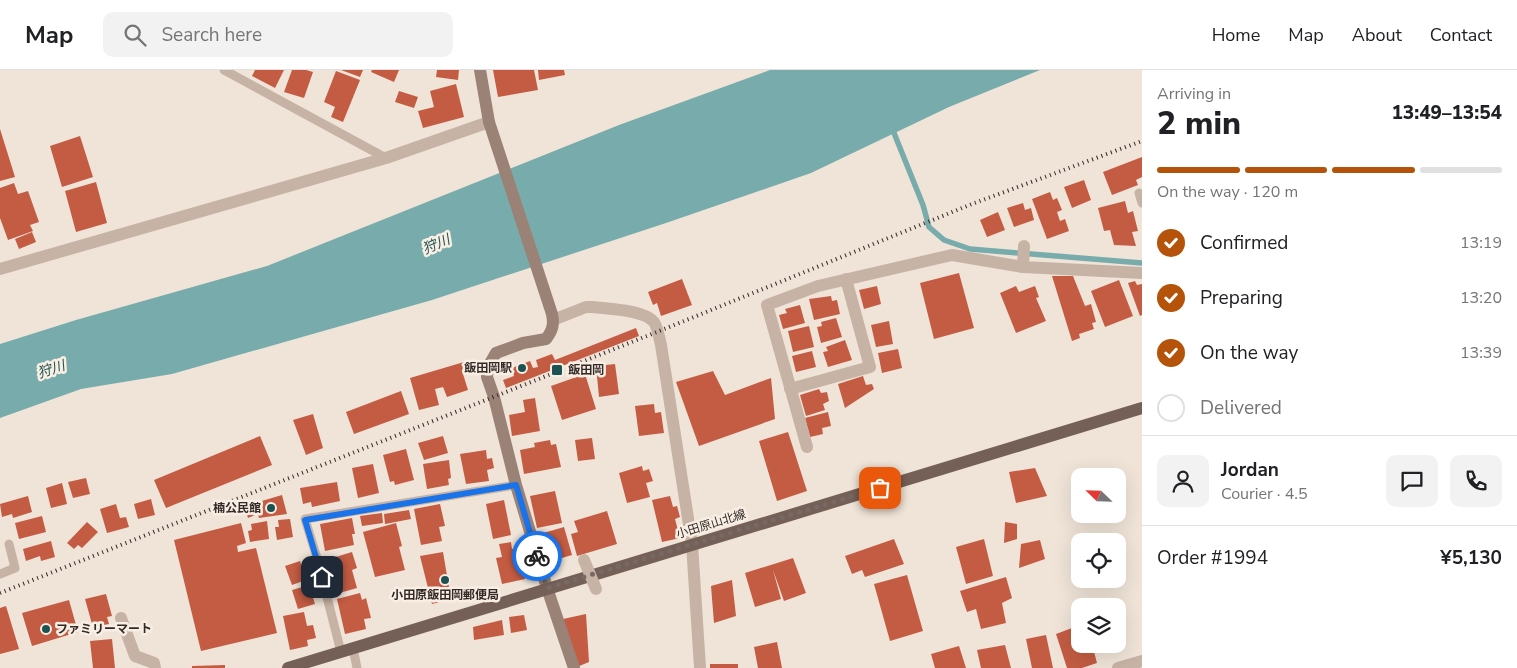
<!DOCTYPE html>
<html lang="en">
<head>
<meta charset="utf-8">
<style>
  :root { --surface:#fff; --page:#f2f2f2; --text:#202124; --muted:#757577; --line:#e0e0e0; --accent:#b45309 }
  body { margin:0; font-family:"Nunito Sans","Noto Sans JP",sans-serif; background:var(--page); color:var(--text); height:100vh; display:flex; flex-direction:column; font-size:19px; white-space:nowrap }
  * { box-sizing:border-box; margin:0 }
  p { font-size:16px; color:var(--muted) }
  .icon { flex:none; width:28px; height:28px; fill:none; stroke:currentColor; stroke-width:2; stroke-linecap:round; stroke-linejoin:round }
  .map { position:relative; flex:1; overflow:hidden }
  .sheet { display:flex; flex-direction:column; background:var(--surface); width:375px }
  .sheet>* { flex:none }
  .needle { width:32px; rotate:293deg }
  .buttons { position:absolute; left:1071px; top:398px; display:grid; gap:10px }
  .buttons a { display:grid; place-items:center; width:55px; height:55px; border-radius:10px; background:var(--surface); box-shadow:0 5px 20px #0002; font-size:25px }
  .pin { position:absolute; display:grid; place-items:center; width:42px; height:42px; color:#fff; margin:-21px; border-radius:10px; box-shadow:0 2px 8px #0006 }
  .courier { position:absolute; display:grid; place-items:center; width:50px; height:50px; margin:-25px; border:4px solid #1a73e8; border-radius:50%; background:#fff; color:#222; box-shadow:0 1px 6px #0007 }
  .headline em { font-style:normal; font-weight:800 }
  .headline div { display:flex; flex-direction:column-reverse }
  .headline { display:flex; align-items:center; justify-content:space-between; height:85px; padding:0 15px }
  h1 { font-size:32px; font-weight:800; line-height:38px }
  .bar { display:grid; grid-template-columns:repeat(4,1fr); gap:8px 5px; align-content:center; height:60px; padding:0 15px }
  .bar i { height:6px; border-radius:4px; background:var(--line) }
  .bar .current { background:var(--accent) }
  .bar p { grid-column:span 4 }
  .line { display:flex; align-items:center; gap:12px; padding:0 15px; border-top:1px solid var(--line) }
  .line div { flex:1 }
  .round { display:grid; place-items:center; flex:none; width:52px; height:52px; border-radius:10px; background:var(--page) }
  ol { padding:0 15px; list-style:none }
  li { display:flex; align-items:center; gap:15px; height:55px }
  li p { margin-inline-start:auto }
  li .icon { padding:5px; border-radius:50%; background:var(--accent); color:#fff; stroke-width:4 }
  li:last-child { color:var(--muted) }
  li i { width:28px; height:28px; border:2px solid var(--line); border-radius:50% }
  header { display:flex; align-items:center; gap:30px; box-sizing:border-box; height:70px; padding:0 25px; background:var(--surface); border-bottom:1px solid var(--line) }
  header strong { font-size:24px }
  nav { display:flex; gap:28px; margin-inline-start:auto; font-size:18px }
  .search { width:350px; height:45px; background:var(--page); display:flex; align-items:center; gap:12px; box-sizing:border-box; padding:0 18px; border-radius:10px; color:var(--muted); font-size:19px }
  main { display:flex; flex:1; min-height:0 }
  .map>svg:first-child { display:block }
  .water { fill:#78acac }
  .lines { fill:none; stroke-linecap:round; stroke-linejoin:round }
  .stream { stroke:#78acac; stroke-width:5.5 }
  .building { fill:#c35c43 }
  .lane { stroke:#c7b3a5; stroke-width:9 }
  .street { stroke:#c7b3a5; stroke-width:12 }
  .secondary { stroke:#9b8276; stroke-width:12 }
  .primary { stroke:#756057; stroke-width:12 }
  .rail { stroke:#332926; stroke-width:4; stroke-dasharray:1 4; stroke-linecap:butt }
  .street-bridge { stroke:#c7b3a5; stroke-width:12 }
  .done { stroke:#756a64; stroke-width:5; stroke-dasharray:0 9 }
  .route { stroke:#1a73e8; stroke-width:6 }
  .poi-dot { fill:#1d5253; stroke:#f8eee4; stroke-width:2 }
  .labels { text-anchor:middle; stroke-width:5; stroke-linejoin:round; paint-order:stroke }
  .poi-label { font-size:12px; font-weight:bold; fill:#332926; stroke:#f8eee4; text-anchor:end }
  .street-label { font-size:12px; fill:#332926; stroke:#f8eee4 }
  .water-label { font-size:14px; font-style:italic; fill:#1d5253; stroke:#f8eee4 }
</style>
</head>
<body>
<header>
<strong>Map</strong>
<div class="search"><svg class="icon" aria-label="search" viewBox="0 0 24 24"><circle cx="10" cy="10" r="6"/><path d="M15 15l6 6"/></svg>Search here</div>
<nav><a>Home</a><a>Map</a><a>About</a><a>Contact</a></nav>
</header>
<main>
<div class="map">
<svg width="1142" height="598" viewBox="0 0 1142 598">
  <rect width="100%" height="100%" fill="#f0e4d8"/>
  <path class="water" d="M770,0H1040L949,37L811,103L666,153L432,230L172,304L81,319L0,348V274L76,250L267,196L619,55Z"/>
  <g class="lines">
    <path class="stream" d="M892,58L923,135L929,157L944,170L970,179L1142,193"/>
  </g>
  <path class="building" d="M255,0H284L275,18L252,6Z
    M292,0H306L313,2L304,28L284,22Z
    M341,0H363L360,7Z
    M372,0H399L394,12L371,2Z
    M437,0H459L458,10L436,7Z
    M493,0H534L538,20L498,27Z
    M538,0H564L565,5L539,10Z
    M336,1L360,10L343,52L331,47L335,37L324,32Z
    M456,14L464,47L423,58L418,41L434,37L430,21Z
    M399,21L418,27L414,38L395,32Z
    M0,59L15,107L0,111Z
    M80,66L93,107L62,117L50,76Z
    M1142,87V107L1136,110L1138,115L1112,125L1103,102Z
    M1084,110L1091,130L1072,138L1064,117Z
    M96,112L107,153L76,162L65,121Z
    M14,113L18,124L28,121L39,152L30,155L33,161L8,170L0,148V118Z
    M1050,122L1053,130L1057,128L1062,140L1057,142L1060,151L1065,149L1069,161L1047,169L1032,129Z
    M1125,131L1128,143L1133,141L1138,161L1132,162L1136,176L1114,175L1110,160L1104,161L1098,138Z
    M1023,133L1025,140L1031,138L1034,150L1014,157L1007,138Z
    M998,142L1005,160L987,167L980,150Z
    M32,162L36,172L19,179L15,169Z
    M959,203L974,258L934,269L920,213Z
    M1052,206H1073L1085,236L1091,234L1096,252L1092,253L1094,259L1079,264L1080,268L1072,271Z
    M682,209L692,235L661,246L657,233L653,235L648,222Z
    M1119,210L1133,246L1105,257L1091,221Z
    M1135,211L1137,215L1142,214V245L1140,246L1128,213Z
    M877,216L881,234L864,239L859,220Z
    M1016,216L1019,222L1035,216L1039,227L1036,228L1046,251L1016,263L1000,223Z
    M831,226L832,231L837,230L840,244L814,250L809,229Z
    M800,235L805,253L783,259L779,245L787,243L785,239Z
    M836,248L842,267L821,273L817,257L822,256L821,252Z
    M889,251L893,274L876,277L871,255Z
    M809,256L814,277L793,282L788,261Z
    M636,258L639,266L506,318L503,310L514,306L512,298L530,291L533,298L538,297L536,290L552,284L555,290Z
    M845,270L852,290L828,297L823,282L828,281L826,277Z
    M898,279L902,298L882,303L878,283Z
    M812,281L816,297L796,302L792,286Z
    M464,292L468,303L463,304L468,320L447,327L443,317L435,319L439,335L419,340L410,308Z
    M615,294L619,324L599,327L596,296Z
    M713,301L725,325L771,308L775,349L699,376L676,312Z
    M585,304L596,339L562,350L551,316Z
    M863,306L866,315L872,314L874,319L845,338L838,314Z
    M819,319L821,323L827,322L829,331L823,334L825,340L806,346L800,325Z
    M401,321L409,344L354,364L346,342Z
    M535,328L540,361L512,366L509,345L525,342L523,330Z
    M654,334L655,343L661,342L664,363L639,366L635,336Z
    M828,342L831,356L822,358L823,364L810,367L805,348Z
    M313,344L323,378L306,385L293,350Z
    M788,362L807,421L777,431L759,371Z
    M260,366L272,395L166,438L154,410Z
    M443,366L448,383L424,390L418,373Z
    M592,368L595,389L578,391L575,370Z
    M550,370L551,375L556,374L561,397L524,404L520,380L535,377L534,373Z
    M406,379L414,410L395,415L394,411L390,412L383,385Z
    M486,380L487,389L492,388L494,398L487,400L489,411L466,414L460,384Z
    M449,390L451,408L448,409L449,415L427,419L423,394Z
    M373,394L379,423L358,428L352,398Z
    M642,396L643,401L649,399L653,411L646,413L650,427L627,433L619,403Z
    M1035,398L1047,426L1016,433L1009,402Z
    M86,408L90,424L73,428L68,412Z
    M337,412L340,431L312,437L311,432L303,434L300,418Z
    M62,413L67,434L51,438L46,418Z
    M555,421L562,453L537,458L530,426Z
    M282,425L287,444L259,448L255,433Z
    M28,426L32,442L13,448L12,444L2,447L0,434Z
    M670,426L673,437L677,436L680,447L675,449L680,468L662,472L652,430Z
    M151,429L155,445L138,449L134,434Z
    M504,430L511,465L493,469L486,434Z
    M116,434L120,448L126,447L129,457L107,463L100,439Z
    M440,434L445,456L439,457L442,471L421,475L414,439Z
    M252,437L255,445L248,448L245,439Z
    M409,440L411,449L385,454L384,444Z
    M607,441L617,474L577,486L571,464L578,462L574,451Z
    M382,443L383,453L362,456L360,446Z
    M42,446L46,462L19,469L15,453Z
    M352,448L355,464H352L354,475L325,481L320,454Z
    M290,449L293,467L277,470L275,457H279L278,450Z
    M267,451L269,469L250,472L248,461L252,460L251,454Z
    M87,452L98,462L82,478L78,475L74,479L67,473Z
    M1005,452L1017,454V469L1004,473Z
    M241,453L246,473L237,476L238,482L256,478L277,563L201,581L174,470Z
    M396,453L402,476L399,477L405,500L375,507L363,462Z
    M564,457L572,485L548,492L540,464Z
    M894,469L904,494L865,507L862,500L852,504L845,486Z
    M984,469L993,506L966,514L956,477Z
    M1040,470L1045,489L1019,498L1021,474Z
    M51,471L55,487L41,491L40,486L26,491L23,479Z
    M511,472L512,479L518,478L520,485L524,484L526,495L522,496L525,509L502,514L496,488L502,487L499,474Z
    M352,482L357,498L352,500L357,518L336,524L326,490Z
    M443,482L451,529L432,534L420,486Z
    M793,488L806,523L784,531L773,500L781,529L755,537L745,503Z
    M300,491L306,510L292,515L285,496Z
    M907,505L923,561L890,571L874,514Z
    M1006,507L1012,528L1002,533L1006,553L981,559L976,539L967,542L960,521Z
    M732,510L736,546L714,553L711,516Z
    M309,515L315,534L298,539L292,520Z
    M360,523L362,530L366,528L371,548L364,549L366,559L345,564L337,529Z
    M106,524L112,546L107,547L109,554L99,557L98,553L92,554L85,529Z
    M69,530L78,562L32,576L22,543Z
    M6,536L19,579L0,584V538Z
    M304,542L307,556L313,555L316,568L307,570L308,576L290,580L283,546Z
    M586,544L589,592L577,597L563,549Z
    M524,545L527,560L511,563L509,547Z
    M502,550L504,565L474,570L473,557Z
    M1080,555V574H1092L1097,593L1082,598H1067L1056,564Z
    M1046,565L1053,598H1032L1026,569Z
    M112,569L115,598H93L90,571Z
    M777,572L782,598H758L754,577Z
    M1005,575L1011,598H981L977,580Z
    M959,576L966,598H935L931,584Z
    M710,594H738V598H710Z
    M225,595V598H192V596Z"/>
  <g class="lines">
    <path class="lane" d="M224,0L386,88
      M1139,123L1142,133
      M0,504L15,498L9,474
      M353,578L357,598
      M341,582L317,488L305,449L516,415"/>
    <path class="street" d="M1023,197L1024,176
      M0,199L386,88L489,52
      M553,250L586,237H593C608,239 644,240 654,252C658,258 659,268 661,275L692,474L700,598
      M790,319L870,297L846,209
      M807,377L767,235L818,216L952,185L1023,197L1142,203
      M121,548L135,586L154,593L155,598
      M1118,598L1142,591"/>
    <path class="secondary" d="M480,0L489,52L552,244C554,254 553,260 546,269L523,273L496,283L488,297L487,307L494,327L516,415L547,518L574,598"/>
    <path class="primary" d="M288,598L1142,338"/>
    <path class="rail" d="M0,523L657,262L972,134L1142,71"/>
    <path class="street-bridge" d="M584,490L596,519"/>
  </g>
  <g class="lines">
    <path class="done" d="M537,486L547,518L880,418"/>
    <path class="route" d="M322,507L305,450L516,415L537,486"/>
  </g>
  <g class="poi-dot">
    <circle cx="522" cy="298" r="5"/>
    <rect x="551" y="294" width="12" height="12" rx="2.5"/>
    <circle cx="271" cy="438" r="5"/>
    <circle cx="445" cy="510" r="5"/>
    <circle cx="46" cy="559" r="5"/>
  </g>
  <g class="labels">
    <g class="poi-label">
      <text x="512" y="302">飯田岡駅</text>
      <text x="568" y="304" text-anchor="start">飯田岡</text>
      <text x="261" y="442">楠公民館</text>
      <text x="445" y="529" text-anchor="middle">小田原飯田岡郵便局</text>
      <text x="56" y="563" text-anchor="start">ファミリーマート</text>
    </g>
    <g class="street-label">
      <text transform="translate(711 454) rotate(-17)" y="4">小田原山北線</text>
    </g>
    <g class="water-label">
      <text transform="translate(436 174) rotate(-23)" y="5">狩川</text>
      <text transform="translate(51 299) rotate(-18)" y="5">狩川</text>
    </g>
  </g>
</svg>
<div class="buttons">
<a><svg class="needle" viewBox="-14 -14 28 28"><path d="M0-13l5 13h-10z" fill="#e53935"/><path d="M0 13l5-13h-10z" fill="#757577"/></svg></a>
<a><svg class="icon" aria-label="locate" viewBox="0 0 24 24"><circle cx="12" cy="12" r="6"/><path d="M12 2v4M12 18v4M2 12h4M18 12h4"/></svg></a>
<a><svg class="icon" aria-label="layers" viewBox="0 0 24 24"><path d="M12 4l9 5-9 5-9-5zM3 14l9 5 9-5"/></svg></a>
</div>
<div class="pin" style="left:880px;top:418px;background:#ea580c"><svg class="icon" aria-label="bag" viewBox="0 0 24 24"><path d="M5 8h14l-1 12H6zM9 8a3 3 0 0 1 6 0"/></svg></div>
<div class="pin" style="left:322px;top:507px;background:#1f2937"><svg class="icon" aria-label="home" viewBox="0 0 24 24"><path d="M3 11l9-7 9 7M6 9v11h12V9"/></svg></div>
<div class="courier" style="left:537px;top:486px"><svg class="icon" aria-label="bike" viewBox="0 0 24 24"><circle cx="6" cy="16" r="4"/><circle cx="18" cy="16" r="4"/><path d="M6 16l4-8h5l3 8M10 8l3 8H6M13 5h3"/></svg></div>
</div>
<section class="sheet">
<div class="headline"><div><h1>2 min</h1><p>Arriving in</p></div><em>13:49–13:54</em></div>
<div class="bar"><i class="current"></i><i class="current"></i><i class="current"></i><i></i><p>On the way · 120 m</p></div>
<ol>
<li><svg class="icon" aria-label="check" viewBox="0 0 24 24"><path d="M5 12l5 5 9-10"/></svg>Confirmed<p>13:19</p></li>
<li><svg class="icon" aria-label="check" viewBox="0 0 24 24"><path d="M5 12l5 5 9-10"/></svg>Preparing<p>13:20</p></li>
<li><svg class="icon" aria-label="check" viewBox="0 0 24 24"><path d="M5 12l5 5 9-10"/></svg>On the way<p>13:39</p></li>
<li><i></i>Delivered</li>
</ol>
<div class="line" style="height:90px"><a class="round"><svg class="icon" aria-label="person" viewBox="0 0 24 24"><circle cx="12" cy="8" r="4"/><path d="M4 21q1-7 8-7t8 7"/></svg></a><div><b>Jordan</b><p>Courier · 4.5</p></div><a class="round"><svg class="icon" aria-label="chat" viewBox="0 0 24 24"><path d="M4 5h16v11H9l-5 4z"/></svg></a><a class="round"><svg class="icon" aria-label="phone" viewBox="0 0 24 24"><path d="M5 4h4l2 5-3 2q2 4 5 5l2-3 5 2v4C11 20 4 13 5 4z"/></svg></a></div>
<div class="line" style="height:65px"><div>Order #1994</div><b>¥5,130</b></div>
</section>
</main>
</body>
</html>
